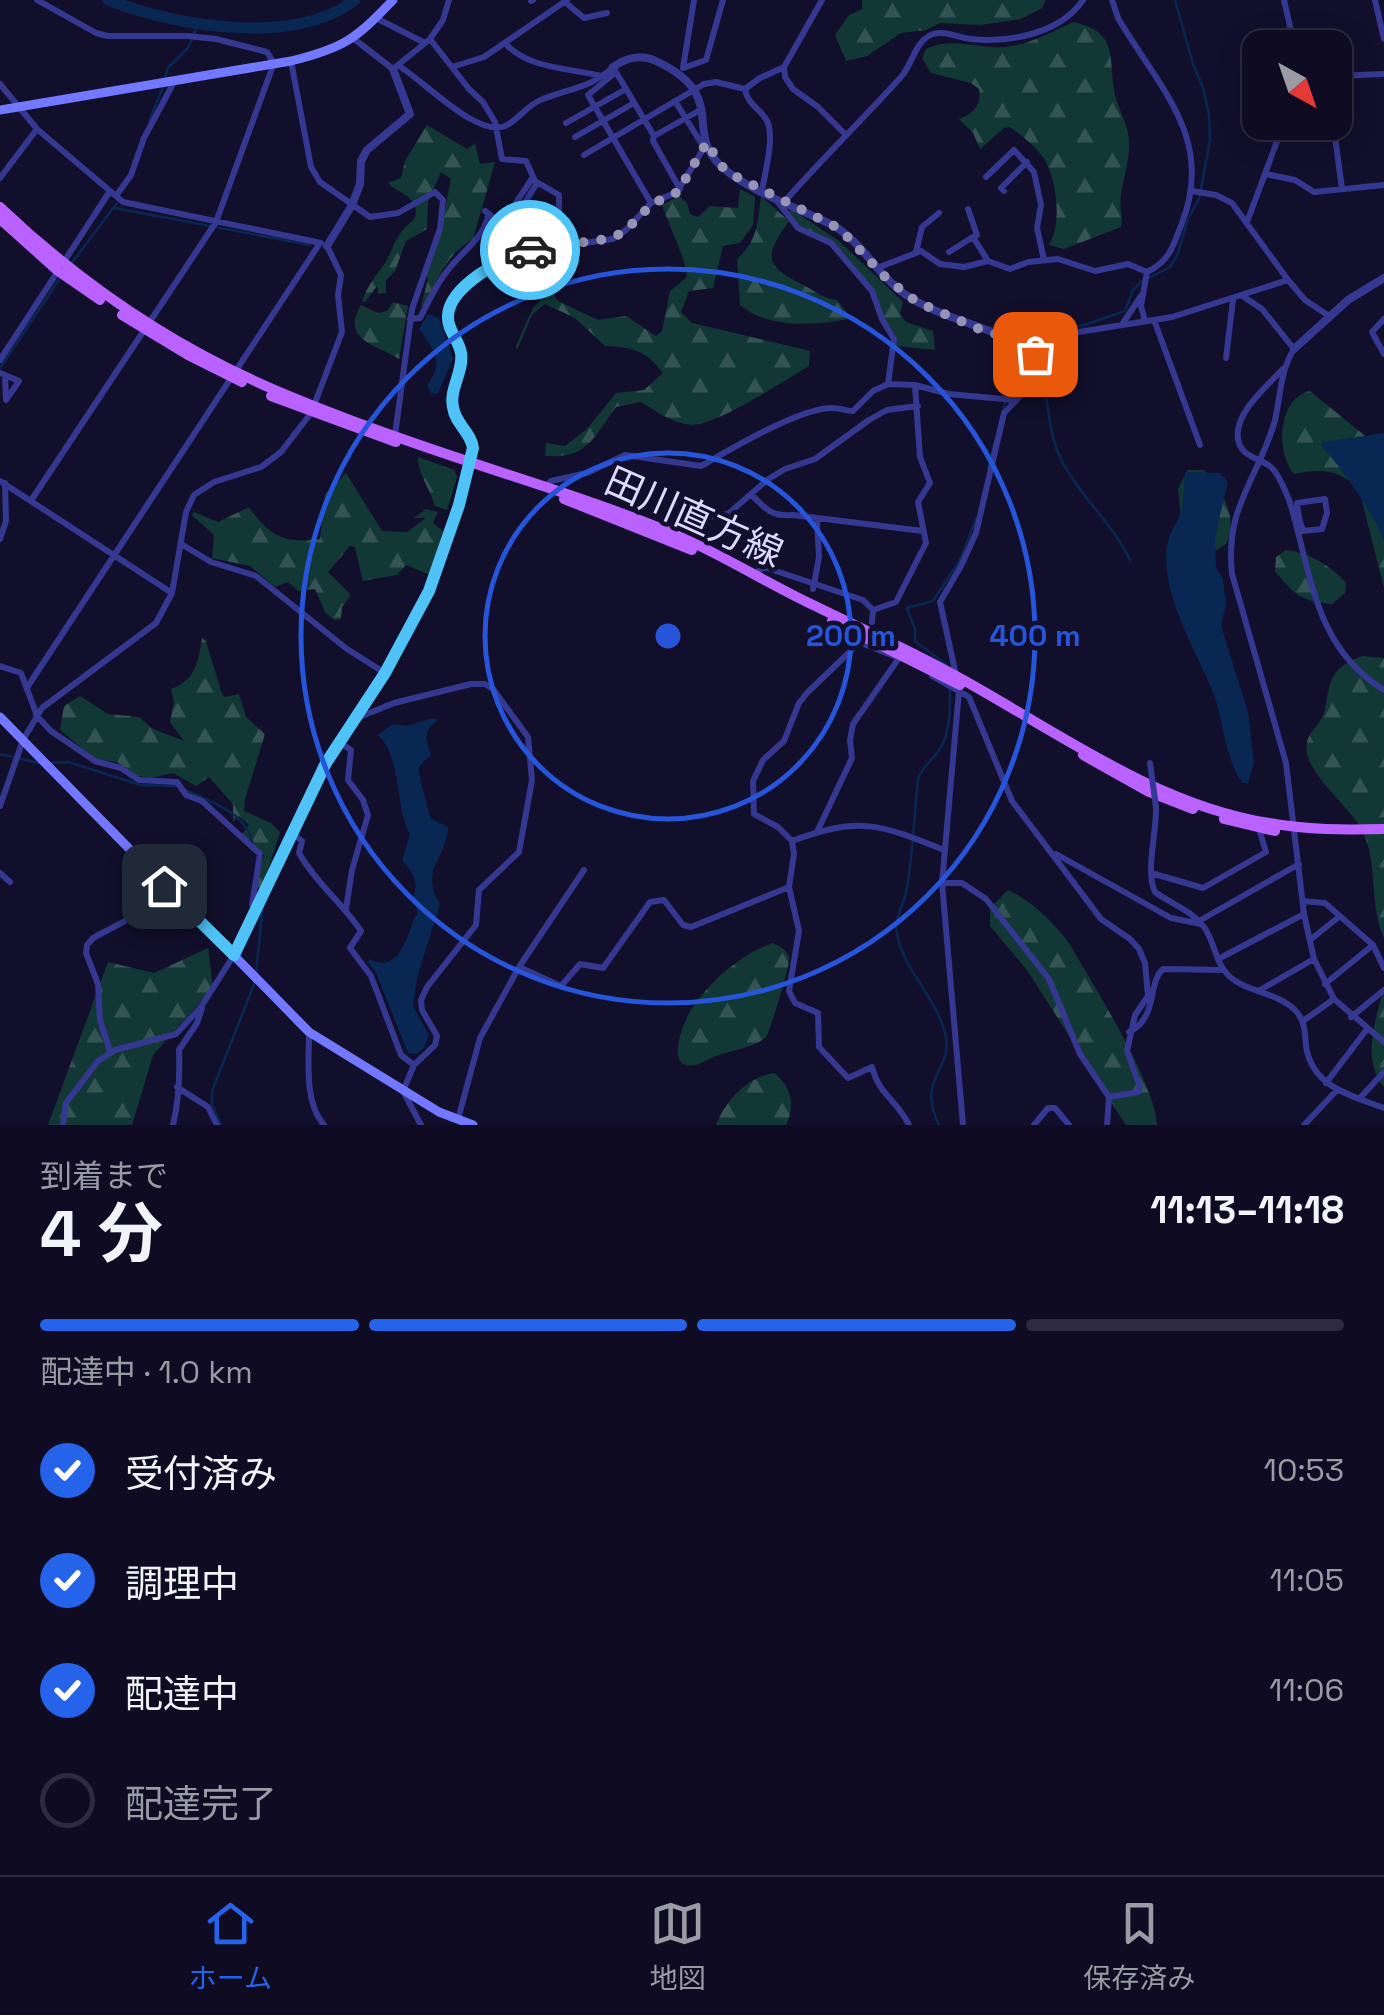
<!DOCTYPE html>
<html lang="ja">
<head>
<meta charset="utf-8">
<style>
  :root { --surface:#0e0b22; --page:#17142a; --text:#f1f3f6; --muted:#9b9ba5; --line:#2e2b40; --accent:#2563eb }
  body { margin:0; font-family:"Space Grotesk","Noto Sans JP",sans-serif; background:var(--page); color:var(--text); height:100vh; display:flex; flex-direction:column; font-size:38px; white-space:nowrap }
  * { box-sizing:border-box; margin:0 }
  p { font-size:32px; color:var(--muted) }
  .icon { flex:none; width:55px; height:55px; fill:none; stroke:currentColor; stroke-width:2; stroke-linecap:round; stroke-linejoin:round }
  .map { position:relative; height:1125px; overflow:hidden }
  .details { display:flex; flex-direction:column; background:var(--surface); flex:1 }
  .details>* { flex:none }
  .needle { width:65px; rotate:140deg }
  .buttons { position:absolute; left:1242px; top:30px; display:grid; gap:20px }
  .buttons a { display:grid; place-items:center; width:110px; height:110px; border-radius:20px; background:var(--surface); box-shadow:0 5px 25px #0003,0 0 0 2px var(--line); font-size:50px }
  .pin { position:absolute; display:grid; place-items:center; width:85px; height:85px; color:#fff; margin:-42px; border-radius:20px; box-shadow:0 5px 15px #0006 }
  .courier { position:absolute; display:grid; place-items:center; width:100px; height:100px; margin:-50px; border:8px solid #4fc3f7; border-radius:50%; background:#fff; color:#222; box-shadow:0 2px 12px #0007 }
  .headline em { font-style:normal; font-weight:700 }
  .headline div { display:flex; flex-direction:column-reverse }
  .headline { display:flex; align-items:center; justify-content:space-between; height:170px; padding:0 40px }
  h1 { font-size:65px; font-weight:700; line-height:75px }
  .bar { display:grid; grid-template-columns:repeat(4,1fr); gap:15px 10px; align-content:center; height:120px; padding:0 40px }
  .bar i { height:12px; border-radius:8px; background:var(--line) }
  .bar .selected { background:var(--accent) }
  .bar p { grid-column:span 4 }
  ol { padding:0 40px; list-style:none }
  li { display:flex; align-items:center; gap:30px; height:110px }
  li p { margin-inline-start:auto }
  li .icon { padding:10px; border-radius:50%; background:var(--accent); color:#fff; stroke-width:4 }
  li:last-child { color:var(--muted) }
  li i { width:55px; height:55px; border:5px solid var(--line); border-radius:50% }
  .dock { display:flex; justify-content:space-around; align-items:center; height:140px; border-top:2px solid var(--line); background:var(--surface); font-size:28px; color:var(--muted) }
  .dock a { display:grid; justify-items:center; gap:5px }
  .dock .selected { color:var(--accent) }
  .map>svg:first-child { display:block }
  .forest { fill:url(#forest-firs) }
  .water { fill:#082853 }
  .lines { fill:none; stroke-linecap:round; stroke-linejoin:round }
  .stream { stroke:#082853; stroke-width:2.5 }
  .river { stroke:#082853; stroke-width:11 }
  .minor { stroke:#353890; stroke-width:6 }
  .tertiary { stroke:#353890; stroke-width:8 }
  .secondary { stroke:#7278ff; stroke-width:9 }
  .primary { stroke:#b962ff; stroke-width:10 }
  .minor-bridge { stroke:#353890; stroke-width:6 }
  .done { stroke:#9594b6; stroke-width:10; stroke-dasharray:0 18 }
  .route { stroke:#4fc3f7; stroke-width:12 }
  .ring { fill:none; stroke:#2755da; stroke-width:5 }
  .labels { text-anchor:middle; stroke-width:9; stroke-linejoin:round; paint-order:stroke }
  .street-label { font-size:38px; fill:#dcdbff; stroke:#120f2d }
  .centre { fill:#2755da; stroke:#120f2d; stroke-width:5 }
  .ring-label { font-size:30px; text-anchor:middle; font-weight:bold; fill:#2755da; stroke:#120f2d; stroke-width:9; stroke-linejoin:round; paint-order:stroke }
</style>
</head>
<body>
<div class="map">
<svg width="1384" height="1125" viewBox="0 0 1384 1125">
  <defs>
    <pattern id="forest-firs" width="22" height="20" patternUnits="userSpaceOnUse" patternTransform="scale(2.5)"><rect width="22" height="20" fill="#113834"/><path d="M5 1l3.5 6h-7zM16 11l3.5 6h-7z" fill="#335452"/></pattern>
  </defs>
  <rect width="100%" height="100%" fill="#120f2d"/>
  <path class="forest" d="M862,0H1046L1042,8L1021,19L980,25L940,23L926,30L901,33L867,56L846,61L835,35L849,15L862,9Z
    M1073,22C1120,32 1108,59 1115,95C1118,107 1125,120 1128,133C1132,155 1124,173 1121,195C1119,206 1123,216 1121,227L1064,249L1049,245C1062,224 1057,182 1045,160C1036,146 1023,137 1010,127L1004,128L980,149L973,133L959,119C973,114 982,105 979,89L971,83L931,73L922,58L926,49C953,36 977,49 1005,47C1028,45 1052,32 1073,22Z
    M427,125L467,149L475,143L480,164L495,162L473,239C447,254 436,280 424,308L421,306L428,279L425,271L439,240L451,179L441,172L428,202L427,229L406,241L395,271L386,280V293L379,294L377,286L365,302L362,301C367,287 374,278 383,266C391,255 394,240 403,230C408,224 417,220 416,211C415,195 396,192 388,183L401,178L405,161Z
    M740,189L755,197L753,225L740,243L723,246L713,288L689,291L681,312L692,323L810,351L809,366C785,380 716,426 691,425C672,423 656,411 641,402L616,407C593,438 588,459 545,456L546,443L565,446L587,429L616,393L644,390L663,373C646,350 632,347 605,346L575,318L545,304L532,315L517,350L516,346L533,308L545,296L547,286L558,301L598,320L626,316L656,336L662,331L670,291L687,277C684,253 670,229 662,205L679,196L687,203L690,214L698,217L710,206L738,208Z
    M761,196L789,221C761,260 767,267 807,287C818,293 825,299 837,300L847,313V319C813,326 767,328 740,305L737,259C758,241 758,221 761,196Z
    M791,209L839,241L903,302L900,314L906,322L933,331L935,350L896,346L895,334L882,315L873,289L832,242L801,227L788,213Z
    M393,302L408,306L399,359C377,345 340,340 361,305L378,313L387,311Z
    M1310,391L1375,444L1384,455V588L1360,493C1344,469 1320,468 1294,474C1275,452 1278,398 1310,391Z
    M418,457L454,470L457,477L447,510L435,506C430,488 418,475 418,457Z
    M1188,470H1204C1222,487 1239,520 1226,544L1206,557L1183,536L1178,489Z
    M346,473L382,531L407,532L426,518H414L426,509L438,512L433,523L443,531L430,575L406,565L397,575L363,581L355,547L350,546L328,572L351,595L342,607L341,619L334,620L325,612L315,589L298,591L288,582L275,587L250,566L212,558L214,535L192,515L194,512L218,522L249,507C270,537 284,544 320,539L325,494Z
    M1286,550C1310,553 1330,565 1346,583L1345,593L1332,604C1300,601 1295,595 1275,571L1276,557Z
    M202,638L206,641L222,694L225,697L239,694L246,717L265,734L245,799L244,811L271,823L280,832L263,886L256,888L264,854L242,834L249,825L239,816L233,822V804L209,777L196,786L173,773L151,778L138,776L117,762L95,759L60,730L64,706L80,696L108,714L139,717L153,729L184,741L170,722L174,703L171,689C196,680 198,662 202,638Z
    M1362,656L1384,658V938C1370,907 1377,872 1366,839C1357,809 1300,773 1307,742C1310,729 1323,723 1325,709C1331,678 1330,669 1362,656Z
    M1008,890C1032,901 1053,922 1069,943C1092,983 1155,1082 1157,1125H1126L1027,970L990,926V908Z
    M773,943C780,946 787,950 789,958C791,963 769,1034 766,1037C755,1048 731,1050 716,1056C710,1058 701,1064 695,1065C663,1071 684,1021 691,1010C710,981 741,954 773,943Z
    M208,948L213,988L153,1055L132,1125H48L108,962L154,973Z
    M1384,985V1087C1360,1058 1377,1019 1384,985Z
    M775,1073C791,1088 796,1104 786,1125H716C725,1101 748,1076 775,1073Z"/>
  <path class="water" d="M428,314L439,318L453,359L438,393L432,394L427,386C444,361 436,352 419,329Z
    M1384,433V540C1372,512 1342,467 1321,446L1322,442Z
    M1185,472L1220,473L1228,482L1215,537L1216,567L1223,579L1226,604L1221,626L1248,712L1254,763L1248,783H1243C1225,760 1224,723 1214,695C1196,649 1166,605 1166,555C1166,537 1176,526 1181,511C1184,499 1184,484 1185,472Z
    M433,718L438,720C423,731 425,738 431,755C427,759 422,762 419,767C417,773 429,809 430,818L448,827C446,860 419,870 440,904L417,978L413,1006L429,1035L424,1048L417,1054L408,1053L376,973L368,962L369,959C403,976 407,929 418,912L412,899C421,884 412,870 402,861L410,834C395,809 402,754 377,735L393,724L406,726Z"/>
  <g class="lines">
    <path class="stream" d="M165,79L168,68L188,48L199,22
      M149,121L163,87
      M115,208L310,245
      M71,264L117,203
      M1149,278L1170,267L1177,256L1188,219L1199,199L1210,140L1209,114L1203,88L1193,64L1175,0
      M1036,367C1051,395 1046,428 1060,457C1078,495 1112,522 1130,560
      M0,368L60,278
      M1011,398L1023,388L1032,347L1045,333L1084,325L1125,311L1133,290L1142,281
      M988,468L1005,403
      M947,665L915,641V629L907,608L933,601L960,560L976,519
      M0,754L39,763
      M47,763L68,762L141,785L176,786
      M183,789C210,802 248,812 253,846
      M256,974L263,903
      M221,1125L212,1104V1091L255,982
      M939,1125C916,1078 952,1071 946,1037C938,998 903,971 897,933C894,917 905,903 907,888C913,852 914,816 918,780C922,767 929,763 937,753C951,736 950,708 950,688"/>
    <path class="river" d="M108,0C177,26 293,47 355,0"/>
    <path class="minor" d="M1112,0L1118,18C1159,88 1215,138 1182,223C1173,246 1170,261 1147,272L1141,306L1145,321
      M1284,0L1295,48
      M1375,0L1384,39
      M531,1L533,0
      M565,2L584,18L607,13
      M376,18L425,43
      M354,39L393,69L430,39L443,20L449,0
      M430,39L469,89L483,102L495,122L502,159L526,161L535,181L559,195V244
      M505,43C527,69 570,68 601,76
      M291,61L311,167L320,182L370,217L398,213L435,192L443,200L440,229L412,309L395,435
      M399,66C423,80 477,138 505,126C519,120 527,104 543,99C568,89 593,87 613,67L654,136L653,141L680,189
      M452,67L484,57L567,0
      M784,67L785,77L793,89L818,107L845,134
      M683,68L706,60L723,0
      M683,68L694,0
      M616,72L588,95L651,203
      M1335,76L1384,74
      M0,84L37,129L123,202L321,243
      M675,101L701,143
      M1333,122L1342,189
      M566,123L626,89
      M654,136L702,109
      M575,137L634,103
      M584,155L704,84L716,82L745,89
      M1266,174L1295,180L1314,192L1384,185
      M986,177L1014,150L1034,172L1041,205L1037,228L1044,260
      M0,178L37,129
      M762,191C765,172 774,141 768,123C762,109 747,105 745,89L760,78L784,67L822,0
      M1004,191L1001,188L1027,162
      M1192,191L1216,195L1232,203L1288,280L1305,300L1329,316
      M116,196L131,175L144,138L174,82
      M777,201L798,228L831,243L872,291L882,319L894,339L888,384
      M784,202C822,159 863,119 901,77C913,64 915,40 933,34C946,30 958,38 971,39C1008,43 1060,34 1083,0
      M968,209L977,235L973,237
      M485,211L502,224L533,177
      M1247,222L1279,136L1289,122
      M531,239L512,224L537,183
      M916,252L922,227L939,213
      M949,252L973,237L988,261
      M877,268L921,251L940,264L964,267L988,261L1010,269L1028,262L1058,259L1095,271L1128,264L1147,272
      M1244,297L1262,309L1294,349C1279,373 1281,398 1274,424C1256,482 1225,507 1232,574L1286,763L1304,914L1314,959L1334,999L1384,1042
      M410,319L420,318C428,303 436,284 448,270C465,248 481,242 489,214
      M1384,319L1372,332L1384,354
      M1154,320L1200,445
      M1123,323L1141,296
      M1226,358L1233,300
      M0,360L110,191
      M1283,369C1267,386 1234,413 1238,439C1241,458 1260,457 1272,468C1279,475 1283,486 1287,495C1293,509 1296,525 1300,540C1315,601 1327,655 1384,690
      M0,373L19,381L6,400L5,376
      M470,460L472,437L453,413L451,401L461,353L448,316L452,300L495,264L521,252L613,239L626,230L651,203L677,192L707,143
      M0,481L172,593
      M546,486L551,481L587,473L625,455L701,466C731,449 796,410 830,408C838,407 845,411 853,411L873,391L888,384L915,385L949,394L1014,400
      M751,494C765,509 772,517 793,515L923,531
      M32,499L216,222L274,63L267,52L216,39L188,36H108L96,33L37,0
      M1294,519L1299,518L1303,531L1322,529L1327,513L1325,499L1297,503L1299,518
      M674,534L683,521L728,514L767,480L785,469L815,459L869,420L887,410L918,406
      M0,539L6,521L5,483
      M181,544L211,562L256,576L347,649L385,673
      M754,574L764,567L863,600L873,610
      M815,579L819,557L817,520
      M872,622L873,610L896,602L926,543L918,502L930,483L920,457L915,385
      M863,639L807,693L799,703L784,741L763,760L753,781L754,814L778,827L792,841L794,854L789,887L799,931L789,991L795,1003L818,1013L819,1047L848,1078L872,1067C880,1097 896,1098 909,1125
      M861,643L894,656
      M0,666L21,673L36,713
      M956,675L940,602L961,566L976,533L1004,413L1028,388L1037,355L1054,336L1172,317L1288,280
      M932,676L969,697L1012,801L1101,919L1130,939L1139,949L1145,963L1148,996L1135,1015L1127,1051L1140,1087L1138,1092L1109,1097
      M28,686L320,243
      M959,691L942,883L963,1125
      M36,715L51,731L95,761L121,768L139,780L177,782L186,795L202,801L260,854L252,905L255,908
      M357,718L394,703L471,684H485L493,689L528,737L532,780L519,852L479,890L476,925L427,987L421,1000L422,1010L437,1036L435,1045L414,1065L403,1091L421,1125
      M339,742L351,750L348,780L363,800L368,815L352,870L346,909
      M0,806L23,740L42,708L156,623L172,593L186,512L194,495L214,482L261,467L281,452L311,413L342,332L338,295L341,275L327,246
      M1156,807C1157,832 1145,871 1155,892C1171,904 1190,909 1204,927C1215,942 1215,962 1228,975C1245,992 1277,992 1295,1010C1305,1020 1305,1033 1306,1046C1312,1087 1350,1095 1384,1108
      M817,832L852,758L850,740L853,724L899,658
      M292,833L302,841L299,853C316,883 342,903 361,931L350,948L371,976L401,1055L414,1065
      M792,841C859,816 880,824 944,850
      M1056,854L1171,918L1201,924
      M0,873L10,882
      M1151,873L1203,888L1266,852L1259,829
      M942,883H962L986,899L1049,979L1080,1054L1109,1097L1107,1125
      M1303,901L1325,903L1373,945
      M1199,921L1299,864
      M1310,940L1340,916
      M1218,959L1304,914
      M519,967L561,986L580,964L603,968L650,902L664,900L683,925L691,927L789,887
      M1325,984L1373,945L1384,968
      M1260,990L1314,959
      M1351,1017L1384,990
      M1303,1021L1334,999
      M1129,1032C1159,1017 1147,983 1163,969L1224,970
      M309,1033C309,1061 304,1103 324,1125
      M110,1051L100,1020L98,984L86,953L87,945L93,938L125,921L148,887L165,886
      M1326,1083L1367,1029
      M177,1087L208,1107L217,1125
      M1359,1099L1384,1072
      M458,1119L480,1038L519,967L584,870
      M63,1125L66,1103L98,1061L115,1050L176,1034L201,1007L234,955
      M173,1125C179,1100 180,1076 179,1050L197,1023L202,1008
      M1034,1125L1048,1108H1055L1069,1125
      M1304,1125L1337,1090"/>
    <path class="tertiary" d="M613,67C627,57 641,54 656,61C729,95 684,131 720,165C745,190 801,209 834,226C862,242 879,277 906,295C947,322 998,327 1037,355
      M327,246L352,205L360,184L361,161L367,150L410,114L393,69
      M1294,349L1348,300L1384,278
      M234,955L325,763L409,633L442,557L470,460"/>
    <path class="secondary" d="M0,110L291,61C344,48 356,39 393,0
      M0,717L309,1032L439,1112L473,1125"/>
    <path class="primary" d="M0,207C81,284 172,346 275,390C362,427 454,457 543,486C587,501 631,515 674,534C721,554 765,582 811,604C860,628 909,650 956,676C1055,730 1155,805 1269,823C1307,830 1345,830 1384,829
      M0,219L58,271L100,300
      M122,315L188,355L242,382
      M271,396L396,442
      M564,499L692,550
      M832,621L960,685
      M1083,755L1147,791L1193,809
      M1224,819L1275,831"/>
    <path class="minor-bridge" d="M813,589L815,579
      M1150,763L1156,807"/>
  </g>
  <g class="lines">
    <path class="done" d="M530,250L613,238L626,230L652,204L678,192L707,142L720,165L733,175L840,229L887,279L917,302L986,332L1004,336L1035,354"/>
    <path class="route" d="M164,886L234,955L326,763L385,673L429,591L459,505L473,448C471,432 455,424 453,407C449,389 464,371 461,353C459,340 447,330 448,316C449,286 505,256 530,250"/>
  </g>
  <g class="ring">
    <circle cx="668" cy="636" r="183"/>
    <circle cx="668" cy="636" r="367"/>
  </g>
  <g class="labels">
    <g class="street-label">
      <text transform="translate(694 517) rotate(24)" y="13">田川直方線</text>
    </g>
  </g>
  <circle cx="668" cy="636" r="15" class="centre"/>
  <g class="ring-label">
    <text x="851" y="646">200 m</text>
    <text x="1035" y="646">400 m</text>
  </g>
</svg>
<div class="buttons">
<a><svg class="needle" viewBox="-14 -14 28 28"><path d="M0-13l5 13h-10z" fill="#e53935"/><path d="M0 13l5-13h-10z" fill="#9b9ba5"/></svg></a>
</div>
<div class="pin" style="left:1035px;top:354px;background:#ea580c"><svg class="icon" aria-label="bag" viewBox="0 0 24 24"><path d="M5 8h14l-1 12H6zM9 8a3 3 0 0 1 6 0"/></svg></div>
<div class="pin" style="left:164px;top:886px;background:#1f2937"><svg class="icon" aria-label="home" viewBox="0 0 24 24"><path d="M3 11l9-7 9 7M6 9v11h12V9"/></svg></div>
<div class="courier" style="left:530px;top:250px"><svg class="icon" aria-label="car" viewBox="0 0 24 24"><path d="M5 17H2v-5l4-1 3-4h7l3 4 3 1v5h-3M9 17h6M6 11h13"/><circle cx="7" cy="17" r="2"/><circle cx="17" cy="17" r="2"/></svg></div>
</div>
<section class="details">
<div class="headline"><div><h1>4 分</h1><p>到着まで</p></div><em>11:13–11:18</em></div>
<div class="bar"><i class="selected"></i><i class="selected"></i><i class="selected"></i><i></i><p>配達中 · 1.0 km</p></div>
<ol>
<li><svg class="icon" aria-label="check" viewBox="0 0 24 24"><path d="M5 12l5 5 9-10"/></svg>受付済み<p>10:53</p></li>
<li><svg class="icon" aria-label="check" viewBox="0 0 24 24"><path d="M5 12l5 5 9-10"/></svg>調理中<p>11:05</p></li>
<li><svg class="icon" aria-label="check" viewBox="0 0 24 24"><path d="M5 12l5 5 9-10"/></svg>配達中<p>11:06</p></li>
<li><i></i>配達完了</li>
</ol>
</section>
<nav class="dock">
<a class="selected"><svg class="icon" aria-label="home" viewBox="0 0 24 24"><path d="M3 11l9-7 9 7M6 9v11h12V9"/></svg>ホーム</a>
<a><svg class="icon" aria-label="map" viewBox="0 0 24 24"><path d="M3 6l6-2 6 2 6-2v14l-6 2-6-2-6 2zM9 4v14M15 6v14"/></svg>地図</a>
<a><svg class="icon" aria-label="saved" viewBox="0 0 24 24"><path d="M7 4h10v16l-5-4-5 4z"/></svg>保存済み</a>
</nav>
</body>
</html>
